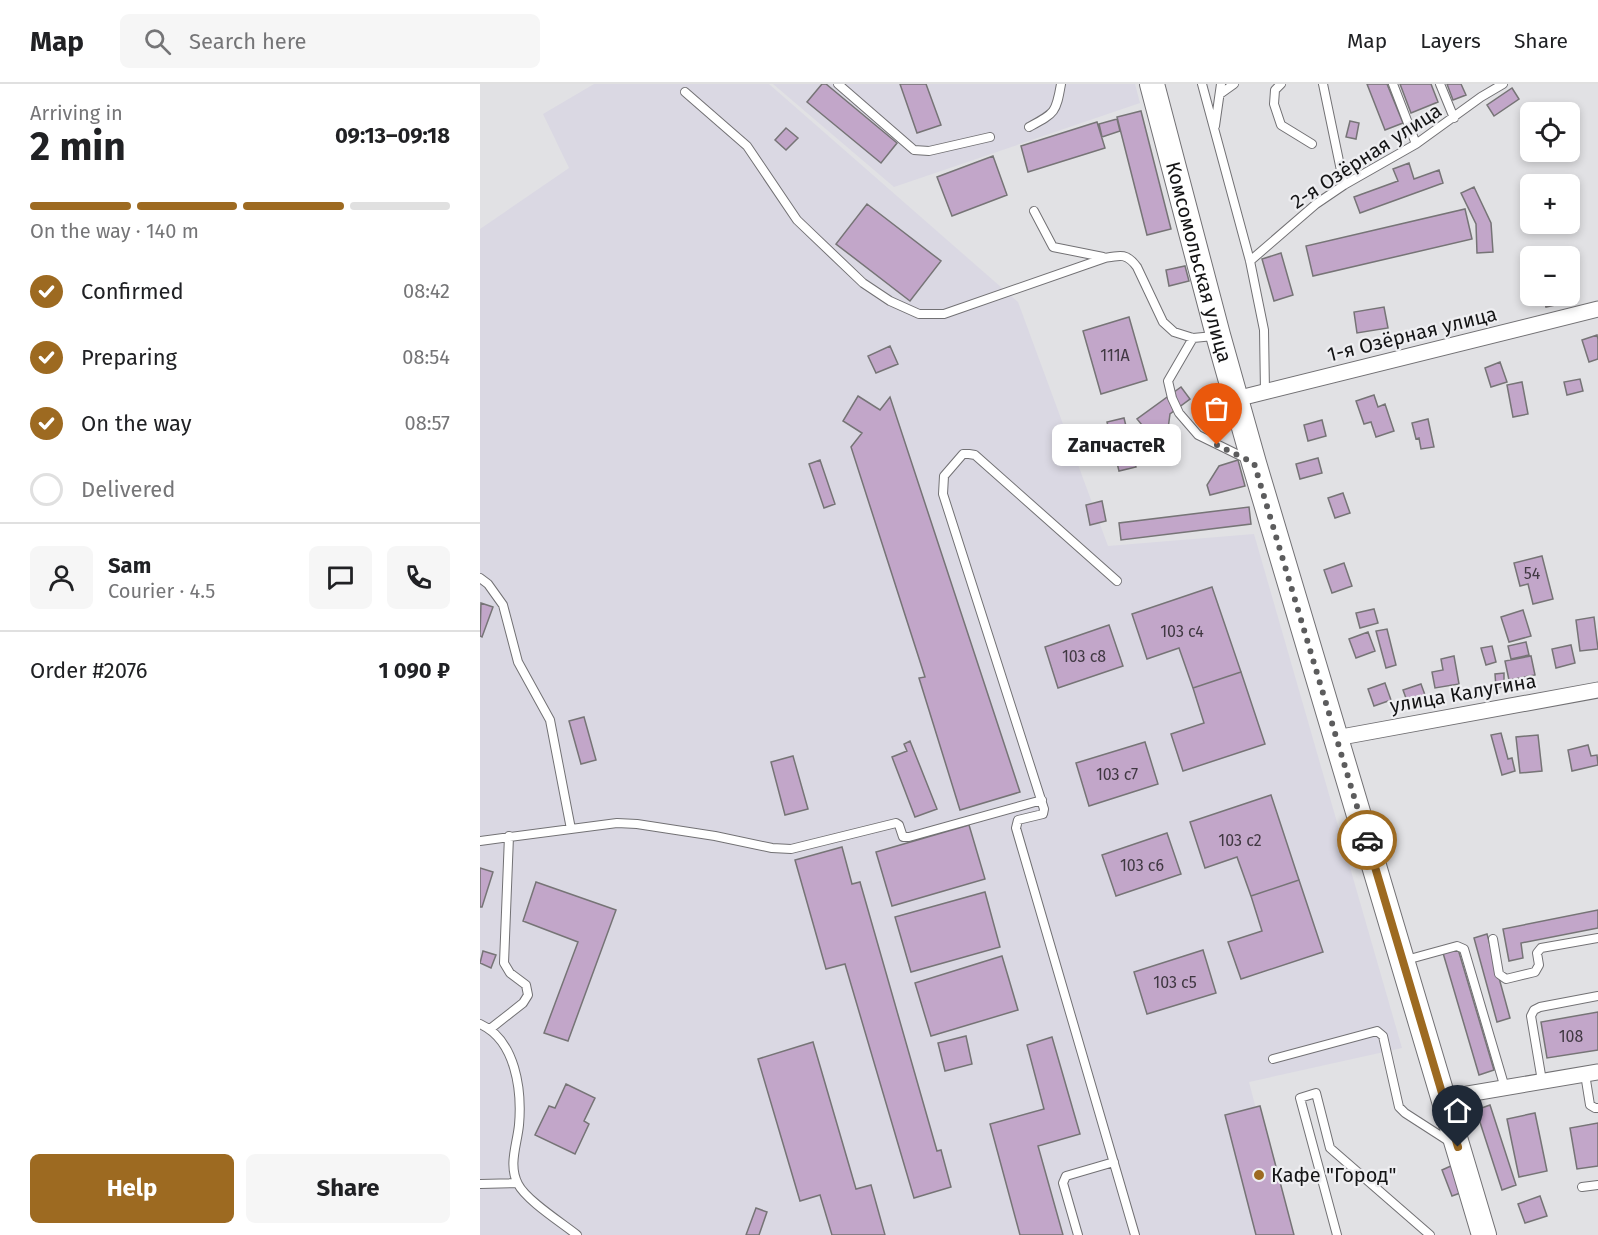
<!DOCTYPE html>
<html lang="en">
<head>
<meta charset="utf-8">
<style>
  :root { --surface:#fff; --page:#f6f6f6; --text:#202124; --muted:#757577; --line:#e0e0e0; --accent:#9d6a21 }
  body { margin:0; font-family:"Fira Sans",sans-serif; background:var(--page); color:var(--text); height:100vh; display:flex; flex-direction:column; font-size:22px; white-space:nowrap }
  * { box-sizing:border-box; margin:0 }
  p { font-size:20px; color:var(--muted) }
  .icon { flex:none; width:33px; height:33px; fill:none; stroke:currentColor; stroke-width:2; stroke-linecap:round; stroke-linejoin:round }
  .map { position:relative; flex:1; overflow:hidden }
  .sheet { display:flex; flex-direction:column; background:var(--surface); width:480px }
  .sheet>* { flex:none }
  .fabs { position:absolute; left:1040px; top:18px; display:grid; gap:12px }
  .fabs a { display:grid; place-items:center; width:60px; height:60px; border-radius:9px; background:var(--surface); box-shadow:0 3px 9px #0003; font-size:30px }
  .pin { position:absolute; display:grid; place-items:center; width:51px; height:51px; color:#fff; margin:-62px -26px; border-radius:50% 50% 50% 0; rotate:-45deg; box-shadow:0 0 6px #0007 }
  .pin .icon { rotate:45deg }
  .courier { position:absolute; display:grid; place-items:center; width:60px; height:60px; margin:-30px; border:4px solid #9d6a21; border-radius:50%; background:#fff; color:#222; box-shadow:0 2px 8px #0007 }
  .bubble { position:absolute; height:42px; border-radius:9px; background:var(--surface); box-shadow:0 3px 9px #0003; font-size:20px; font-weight:700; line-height:42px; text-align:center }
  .overview em { font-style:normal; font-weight:700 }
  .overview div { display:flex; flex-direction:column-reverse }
  .overview { display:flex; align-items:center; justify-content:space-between; height:102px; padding:0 30px }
  h1 { font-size:39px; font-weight:700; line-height:45px }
  .bar { display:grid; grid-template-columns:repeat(4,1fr); gap:9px 6px; align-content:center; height:72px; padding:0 30px }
  .bar i { height:8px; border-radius:4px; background:var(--line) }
  .bar .active { background:var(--accent) }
  .bar p { grid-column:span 4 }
  .line { display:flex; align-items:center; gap:15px; padding:0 30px; border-top:2px solid var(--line) }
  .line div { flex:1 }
  .round { display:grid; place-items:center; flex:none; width:63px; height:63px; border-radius:9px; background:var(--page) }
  ol { padding:0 30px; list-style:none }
  li { display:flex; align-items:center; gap:18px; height:66px }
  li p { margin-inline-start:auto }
  li .icon { padding:6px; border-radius:50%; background:var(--accent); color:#fff; stroke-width:4 }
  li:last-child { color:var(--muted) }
  li i { width:33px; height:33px; border:3px solid var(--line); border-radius:50% }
  .action { display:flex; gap:12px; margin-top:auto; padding:12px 30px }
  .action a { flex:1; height:69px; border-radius:9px; background:var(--accent); color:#fff; font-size:24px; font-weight:700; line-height:69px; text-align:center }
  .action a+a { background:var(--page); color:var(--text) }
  header { display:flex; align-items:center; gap:36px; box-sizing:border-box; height:84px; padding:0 30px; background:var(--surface); border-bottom:2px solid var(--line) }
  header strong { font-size:28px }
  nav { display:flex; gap:33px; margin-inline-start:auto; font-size:21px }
  .search { width:420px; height:54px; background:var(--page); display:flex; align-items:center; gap:15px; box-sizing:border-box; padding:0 21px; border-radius:9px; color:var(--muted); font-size:22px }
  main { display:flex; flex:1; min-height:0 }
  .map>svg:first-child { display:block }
  .built { fill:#dad8e3 }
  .building { fill:#c2a6c9; stroke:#767476; stroke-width:1.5 }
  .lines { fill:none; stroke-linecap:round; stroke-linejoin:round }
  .lane-casing { stroke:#727174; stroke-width:10 }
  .street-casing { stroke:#727174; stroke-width:17 }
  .primary-casing { stroke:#727174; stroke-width:26 }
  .lane { stroke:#fff; stroke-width:8 }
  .street { stroke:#fff; stroke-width:15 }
  .primary { stroke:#fff; stroke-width:24 }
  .done { stroke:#5c5c5d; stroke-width:6; stroke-dasharray:0 10.8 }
  .route { stroke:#9d6a21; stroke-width:8 }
  .poi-dot { fill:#9d6a21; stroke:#eeeef1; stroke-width:2 }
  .labels { text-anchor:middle; stroke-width:4.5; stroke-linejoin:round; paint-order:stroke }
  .number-label { font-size:16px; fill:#403842 }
  .street-label { font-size:20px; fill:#141415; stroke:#eeeef1 }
  .poi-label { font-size:20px; fill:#141415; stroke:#eeeef1; text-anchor:start }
</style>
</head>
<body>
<header>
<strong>Map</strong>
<div class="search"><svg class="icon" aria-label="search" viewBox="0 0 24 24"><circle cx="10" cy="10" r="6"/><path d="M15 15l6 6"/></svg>Search here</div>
<nav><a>Map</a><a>Layers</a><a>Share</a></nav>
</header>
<main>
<section class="sheet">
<div class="overview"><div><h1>2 min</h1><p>Arriving in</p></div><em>09:13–09:18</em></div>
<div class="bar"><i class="active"></i><i class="active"></i><i class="active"></i><i></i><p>On the way · 140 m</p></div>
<ol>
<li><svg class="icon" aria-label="check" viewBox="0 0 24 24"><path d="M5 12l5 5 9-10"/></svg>Confirmed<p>08:42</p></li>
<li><svg class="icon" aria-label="check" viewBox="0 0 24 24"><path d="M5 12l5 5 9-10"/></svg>Preparing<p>08:54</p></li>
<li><svg class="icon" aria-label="check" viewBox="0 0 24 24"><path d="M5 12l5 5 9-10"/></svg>On the way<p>08:57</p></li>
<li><i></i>Delivered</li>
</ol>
<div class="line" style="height:108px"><a class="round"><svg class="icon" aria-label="person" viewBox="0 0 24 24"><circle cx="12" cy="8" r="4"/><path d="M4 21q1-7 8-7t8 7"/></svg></a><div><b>Sam</b><p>Courier · 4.5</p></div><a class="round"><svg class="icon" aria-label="chat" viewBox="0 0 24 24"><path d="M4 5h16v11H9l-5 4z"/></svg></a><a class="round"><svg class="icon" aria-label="phone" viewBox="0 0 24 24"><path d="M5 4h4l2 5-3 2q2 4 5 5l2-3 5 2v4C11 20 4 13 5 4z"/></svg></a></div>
<div class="line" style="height:78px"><div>Order #2076</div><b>1 090 ₽</b></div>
<div class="action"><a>Help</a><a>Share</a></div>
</section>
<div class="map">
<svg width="1118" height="1151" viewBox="0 0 1118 1151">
  <rect width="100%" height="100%" fill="#e1e1e4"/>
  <path class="built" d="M114,0H289L538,218L628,462L774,450L922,964L769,998L809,1151H0V145L89,84L63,30Z
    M293,0H655L660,19L414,103Z"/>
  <path class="building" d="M342,0H346L417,59L401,79L327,18Z
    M420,0H446L461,41L437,49Z
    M887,0H907L923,39L905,46Z
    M920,0H951L958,18L931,29Z
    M967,0H981L986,11L973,16Z
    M1032,4L1039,15L1014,32L1007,21Z
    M661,27L691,145L667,151L637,33Z
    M637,35L640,47L622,53L619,40Z
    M870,37L879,39L876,55L866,53Z
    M617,38L625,64L548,88L541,62Z
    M306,44L318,54L306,66L295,56Z
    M513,72L527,111L472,132L457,93Z
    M929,79L934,95L959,86L963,99L880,129L874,113L918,97L913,85Z
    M994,103L1011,139L1013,168L997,169L996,140L981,109Z
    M387,120L461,177L430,217L356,160Z
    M985,125L992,155L833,192L826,162Z
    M801,169L813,211L794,217L782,175Z
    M705,182L709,197L689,202L686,186Z
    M1089,199L1093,217L1066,223L1063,212H1089Z
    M904,223L908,244L877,249L874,228Z
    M649,233L667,296L621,310L603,247Z
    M1117,251L1118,255V275L1109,278L1102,256Z
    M410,262L418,280L396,289L388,272Z
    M1020,278L1027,298L1011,303L1005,284Z
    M1100,295L1103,307L1087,311L1084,298Z
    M1042,298L1048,330L1033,333L1027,301Z
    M701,303L710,315L690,330L686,360L680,363L657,335Z
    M894,311L898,323L905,320L914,347L896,353L891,338L884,340L876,317Z
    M378,312L400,326L410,313L540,708L480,726L439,594L445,593L371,363L382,349L363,337Z
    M644,334L656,383L639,387L627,338Z
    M948,335L954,363L941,365L939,354L936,355L932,339Z
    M842,336L846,352L828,357L824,341Z
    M838,374L842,389L820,395L816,380Z
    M340,376L355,420L344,424L329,380Z
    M758,376L765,402L730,411L727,401L739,382Z
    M863,409L870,429L855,434L848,414Z
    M622,417L626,437L610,441L606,421Z
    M769,423L771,440L641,456L639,439Z
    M1062,472L1073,515L1053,520L1048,500L1040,502L1034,479Z
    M864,479L872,502L852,509L844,486Z
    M732,503L761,588L713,604L699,564L667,575L652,530Z
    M1,519L13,523L2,553L0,552Z
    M894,525L898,539L880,544L876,529Z
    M1043,526L1051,552L1029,558L1021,533Z
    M1114,533L1118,565L1100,567L1096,536Z
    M629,541L643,582L578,604L565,563Z
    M907,545L916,581L906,584L896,547Z
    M888,548L895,567L876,574L869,555Z
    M1046,558L1049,571L1031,575L1028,562Z
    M1091,561L1095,579L1076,584L1072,565Z
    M1012,562L1016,578L1006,581L1001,564Z
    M974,572L979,600L955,604L952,588L963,586L961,575Z
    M1051,572L1055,591L1029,596L1025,577Z
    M761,588L785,660L703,687L691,650L724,639L713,604Z
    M1024,589V603L1016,604L1015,590Z
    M905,599L911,616L894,622L888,605Z
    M941,600L945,611L927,617L923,606Z
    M104,633L116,676L101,680L89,637Z
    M1021,649L1028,675L1032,674L1035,687L1022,691L1011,651Z
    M1058,651L1062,687L1040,689L1036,653Z
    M430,657L457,725L435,733L412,673L427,667L424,660Z
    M665,658L678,700L609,722L596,679Z
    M1108,661L1111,672L1117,671L1118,681L1092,687L1088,666Z
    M313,672L328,725L305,731L291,678Z
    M791,711L819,796L771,812L757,773L725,784L710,738Z
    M489,741L505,795L412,822L396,768Z
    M687,749L701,790L636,812L622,771Z
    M362,763L372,800L380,798L457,1067L461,1066L471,1103L434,1114L365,880L346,885L315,776Z
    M0,784L13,788L2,823H0Z
    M819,796L843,868L761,895L748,858L782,847L771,812Z
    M56,798L136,826L88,957L64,949L98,858L43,837Z
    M505,808L520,863L431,888L415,833Z
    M1118,826V844L1041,859L1043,874L1029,877L1023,845Z
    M1007,850L1030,934L1017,938L994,854Z
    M978,865L1014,986L999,991L963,869Z
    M723,866L736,909L667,930L654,888Z
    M3,867L16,871L11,884L0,879Z
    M522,872L538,926L451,952L435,899Z
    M1118,928V966L1067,974L1061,938Z
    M486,952L492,980L465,987L458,959Z
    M572,953L600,1050L558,1062L583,1151H540L510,1040L564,1025L547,961Z
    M333,958L376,1105L391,1101L405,1151H352L340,1111L320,1117L278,975Z
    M86,1000L115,1014L104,1037L109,1040L95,1070L55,1051L69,1022L75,1024Z
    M1010,1021L1036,1101L1022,1106L996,1026Z
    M780,1022L814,1151H776L745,1031Z
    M1055,1029L1067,1087L1039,1093L1027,1035Z
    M1118,1039V1082L1097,1085L1090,1044Z
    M973,1081L983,1108L972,1112L962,1086Z
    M1060,1112L1067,1132L1045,1139L1038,1120Z
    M276,1124L287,1128L279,1151H266Z"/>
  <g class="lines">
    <defs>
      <path id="lane" d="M358,0L434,66L449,67L510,53
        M722,0L770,177L784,246L785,308
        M801,0L795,6L794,20L801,41L832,60
        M843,0L864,101
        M913,0L936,60
        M960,0L974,34
        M205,8L267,62L317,136L383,199L410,217L439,230H464L625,174C640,171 647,169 657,183L683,238L694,248L713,254L734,252
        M740,10L754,0
        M735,42L741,0
        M549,43C575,29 576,29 581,0
        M554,127L573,163L623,173
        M770,177L836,120L864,101L936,60L1001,13L1023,0
        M713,254L688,297L692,314L699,329L718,351L767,375
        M0,494L8,500L23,521L38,578L70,636L91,745
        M637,497L495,371L489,370H483L464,392L463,410L564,725L563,730L538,736L536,744L655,1151
        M0,757L137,739L157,740L235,752L292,764L311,765L416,739L419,741L423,753H429L562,716
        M1013,855L1019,890L1026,895L1055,888L1059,881L1057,869L1061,864L1118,854
        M926,876L977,862L984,865L1025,1004
        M0,940C36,956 42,1007 39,1041C37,1061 28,1081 38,1100C46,1116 82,1139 97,1151
        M10,945L43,919L48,911L46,901L30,889L24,879L29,752
        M793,975L897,947L903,952L919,1023L925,1029L970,1058
        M1105,990L1110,1021L1115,1024H1118
        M1062,997L1051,932L1054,926L1060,923L1118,912
        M0,1100L37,1099
        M1102,1103L1118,1101
        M598,1151L583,1099L586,1092L634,1078
        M857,1151L820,1014L836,1009L850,1064L950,1151"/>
      <path id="street" d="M756,315L1118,225
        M856,654L1118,606
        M964,1014L1118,988"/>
      <g id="primary">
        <path id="s1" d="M672,0L738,251L774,379L1004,1151"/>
      </g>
    </defs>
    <use href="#lane" class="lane-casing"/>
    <use href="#street" class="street-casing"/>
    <use href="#primary" class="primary-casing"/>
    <use href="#lane" class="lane"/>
    <use href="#street" class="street"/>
    <use href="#primary" class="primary"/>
  </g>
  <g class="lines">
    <path class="done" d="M737,361L774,379L887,756"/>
    <path class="route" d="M887,756L978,1063"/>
  </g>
  <circle class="poi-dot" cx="779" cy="1091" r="6"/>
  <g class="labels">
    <g class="number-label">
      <text x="635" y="277">111А</text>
      <text x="1052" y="495">54</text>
      <text x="702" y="553">103 с4</text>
      <text x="604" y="578">103 с8</text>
      <text x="637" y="696">103 с7</text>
      <text x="760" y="762">103 с2</text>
      <text x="662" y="787">103 с6</text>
      <text x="695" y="904">103 с5</text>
      <text x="1091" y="958">108</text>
    </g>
    <g class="street-label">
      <text transform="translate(886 72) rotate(-33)" y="7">2-я Озёрная улица</text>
      <text dy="7" stroke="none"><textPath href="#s1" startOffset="184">Комсомольская улица</textPath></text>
      <text transform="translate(932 250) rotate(-14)" y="7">1-я Озёрная улица</text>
      <text transform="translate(983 609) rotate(-10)" y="7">улица Калугина</text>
    </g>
    <g class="poi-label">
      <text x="791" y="1098">Кафе "Город"</text>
    </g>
  </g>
</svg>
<div class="fabs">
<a><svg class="icon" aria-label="locate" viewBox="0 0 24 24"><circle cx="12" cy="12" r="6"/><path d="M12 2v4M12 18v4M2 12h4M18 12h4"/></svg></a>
<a>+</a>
<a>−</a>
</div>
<div class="pin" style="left:737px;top:361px;background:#ea580c"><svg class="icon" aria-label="bag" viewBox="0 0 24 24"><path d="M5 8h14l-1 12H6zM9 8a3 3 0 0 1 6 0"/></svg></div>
<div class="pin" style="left:978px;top:1063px;background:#1f2937"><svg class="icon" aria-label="home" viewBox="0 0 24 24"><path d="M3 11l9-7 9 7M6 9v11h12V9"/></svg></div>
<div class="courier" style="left:887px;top:756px"><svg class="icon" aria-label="car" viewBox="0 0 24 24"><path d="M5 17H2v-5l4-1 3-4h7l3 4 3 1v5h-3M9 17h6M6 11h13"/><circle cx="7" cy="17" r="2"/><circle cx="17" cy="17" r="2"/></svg></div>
<div class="bubble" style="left:572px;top:340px;width:129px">ZапчастеR</div>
</div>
</main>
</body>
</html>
